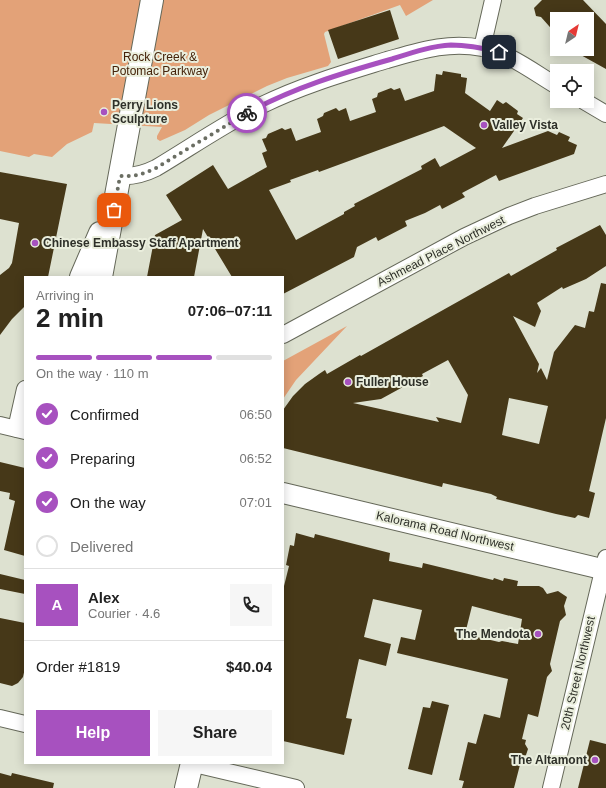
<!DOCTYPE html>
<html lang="en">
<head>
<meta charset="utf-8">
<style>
  :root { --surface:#fff; --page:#f6f6f6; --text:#222; --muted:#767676; --line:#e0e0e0; --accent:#a751bf }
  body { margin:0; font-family:Helvetica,sans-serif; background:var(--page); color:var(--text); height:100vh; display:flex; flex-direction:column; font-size:15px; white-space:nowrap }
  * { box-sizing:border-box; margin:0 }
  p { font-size:13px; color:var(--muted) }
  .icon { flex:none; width:22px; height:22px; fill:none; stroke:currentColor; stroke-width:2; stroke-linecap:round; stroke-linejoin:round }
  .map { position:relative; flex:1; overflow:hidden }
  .side { position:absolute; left:24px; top:276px; width:260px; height:488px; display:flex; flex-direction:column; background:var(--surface); border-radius:0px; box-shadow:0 2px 10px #0003 }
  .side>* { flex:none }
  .needle { width:26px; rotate:35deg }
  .fabs { position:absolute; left:550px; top:12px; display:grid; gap:8px }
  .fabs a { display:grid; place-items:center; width:44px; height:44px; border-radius:0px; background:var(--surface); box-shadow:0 2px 10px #0003; font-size:20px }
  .pin { position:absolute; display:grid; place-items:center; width:34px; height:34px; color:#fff; margin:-17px; border-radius:8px; box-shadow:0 2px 6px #0006 }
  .courier { position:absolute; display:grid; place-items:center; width:40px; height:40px; margin:-20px; border:3px solid #a751bf; border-radius:50%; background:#fff; color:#222; box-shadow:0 1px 5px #0007 }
  .head em { font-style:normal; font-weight:700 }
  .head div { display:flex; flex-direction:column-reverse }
  .head { display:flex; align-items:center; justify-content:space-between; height:68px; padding:0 12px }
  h1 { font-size:26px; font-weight:700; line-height:30px }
  .bar { display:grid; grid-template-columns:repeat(4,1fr); gap:6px 4px; align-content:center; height:48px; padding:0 12px }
  .bar i { height:5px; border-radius:3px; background:var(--line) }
  .bar .on { background:var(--accent) }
  .bar p { grid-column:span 4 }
  .line { display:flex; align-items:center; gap:10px; padding:0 12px; border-top:1px solid var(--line) }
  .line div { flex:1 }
  .round { display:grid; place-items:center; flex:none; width:42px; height:42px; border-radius:0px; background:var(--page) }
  ol { padding:0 12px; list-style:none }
  li { display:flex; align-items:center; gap:12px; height:44px }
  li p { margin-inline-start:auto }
  li .icon { padding:4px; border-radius:50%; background:var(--accent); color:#fff; stroke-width:4 }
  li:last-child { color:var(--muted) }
  li i { width:22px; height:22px; border:2px solid var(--line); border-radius:50% }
  .button { display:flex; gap:8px; margin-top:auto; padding:8px 12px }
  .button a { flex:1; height:46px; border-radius:0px; background:var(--accent); color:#fff; font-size:16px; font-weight:700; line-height:46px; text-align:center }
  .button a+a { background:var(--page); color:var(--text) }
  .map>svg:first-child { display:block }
  .green { fill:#e3a278 }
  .building { fill:#463818; fill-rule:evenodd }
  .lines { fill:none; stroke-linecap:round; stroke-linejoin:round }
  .minor-casing { stroke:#656859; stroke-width:18 }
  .tertiary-casing { stroke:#656859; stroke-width:22 }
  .primary-casing { stroke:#656859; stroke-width:24 }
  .minor { stroke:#fff; stroke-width:16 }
  .tertiary { stroke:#fff; stroke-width:20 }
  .primary { stroke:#fff; stroke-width:22 }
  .done { stroke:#6b6e63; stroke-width:4; stroke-dasharray:0 7.2 }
  .route { stroke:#a751bf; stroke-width:5 }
  .poi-dot { fill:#a751bf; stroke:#eaeedd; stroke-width:1.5 }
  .labels { text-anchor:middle; stroke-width:4; stroke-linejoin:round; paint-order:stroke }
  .park-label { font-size:12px; fill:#45230a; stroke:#eaeedd }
  .poi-label { font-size:12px; font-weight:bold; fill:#2e3029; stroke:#eaeedd; text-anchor:start }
  .street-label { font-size:12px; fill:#2e3029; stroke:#eaeedd }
</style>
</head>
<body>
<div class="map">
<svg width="606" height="788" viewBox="0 0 606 788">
  <rect width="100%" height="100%" fill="#dde1d0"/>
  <path class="green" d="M0,0H433L406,16L400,5L325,32L324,34L331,62L328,66L287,78L267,86L209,115L185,130L160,141L157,139V136L162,127L94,123L92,132L67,144L52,157L34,154L29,157L0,151Z
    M347,326L296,380L283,399V361Z"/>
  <path class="building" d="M542,0H583L606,24V69L579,54L582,49H587V19H557V35L541,17L536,16L534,8Z
    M390,10L399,39L338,59L328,30Z
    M443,71L461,74V77L467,78L465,93L490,111L497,100L503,104L506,102L518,111L517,114L523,118L502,148L548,131L557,135L559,132L570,137L568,141L577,145L574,154L499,181L496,175L462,193L465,197L442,209L440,205L425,213L405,221L407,226L378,241L376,237L357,247L354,257L283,294V277H232L203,229L194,277H147L155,235L182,220L166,195L213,165L228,189L267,167L262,153L267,151L262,139L266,138L268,134L282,128L285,130L291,128L296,141L321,132L317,119L323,116L324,113L336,108L339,111L346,108L350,121L376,112L372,99L377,97L378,93L391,88L394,90L400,88L405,101L434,91L436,74L442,75ZM444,126L476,148L440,167L435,158L421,166L422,169L354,204L355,206L344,212V214L296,240L269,190L291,182L290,180L318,170L319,172Z
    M0,172L67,184L48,277H25V306L12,319L0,335V275L9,268L12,263L19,223L0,219Z
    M600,225L606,235V266L586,279L563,289L562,287L537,303L541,311L535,327L513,316L539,364L537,373L541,368L547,380L554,352L575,325L585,328L589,311L594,312L601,283L606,284V418L589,491L595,493L589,518L578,515L575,518L556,514L496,499L497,497L491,494L443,483L442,487L283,448V410L293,396L305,384L319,374L325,370L327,374L360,355L361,356L509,273L511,276L557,250L556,248ZM448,360L468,395L461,423L436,417L439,422L353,403L381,399L423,376L422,374ZM509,398L548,406L539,444L502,435Z
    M0,462L25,468V556L4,550L15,501L9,499L10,493L0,491Z
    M296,533L314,538L315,534L390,553L389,561L422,568L423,563L493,580L494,578L503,581L504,578L518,581L517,586H539L543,588L547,594L558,591L567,597L564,606L566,615L560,621L550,664L552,671L547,677L538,717L528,714L522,739L526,740L525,744L528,749L526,755L522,757L514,788H462L464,781L459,780L468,742L476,744L484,714L500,718L508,679L397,653L401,637L415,640L422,610L373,599L364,637L391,644L386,666L359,659L346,718L352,719L344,755L283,741V590L289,566L286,565L290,545L294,546ZM472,606L522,619L518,644L502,641L499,642L465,634Z
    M0,574L25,580V594L0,589Z
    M0,618L25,623V668L23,677L18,683L12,686L0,683Z
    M432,701L449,705L432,775L408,769L423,707L430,708Z
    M590,740L606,744V788H578Z
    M0,773L11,776L12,773L54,783L53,788H0Z"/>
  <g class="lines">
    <defs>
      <path id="minor" d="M482,48L493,0
        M584,101L606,114
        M120,176C134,177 144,174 156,168C191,147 226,123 262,105C303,85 345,73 387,60C419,51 449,41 482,48C510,53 533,72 557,86
        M283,335L464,237L509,216L535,206L606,184
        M0,425L25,431
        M16,429L25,389
        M0,718L25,724
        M190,763L296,788
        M551,788L606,558"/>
      <path id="tertiary" d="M283,493L606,570"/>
      <path id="primary" d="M81,277L100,233
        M101,277L152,0
        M186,788L192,763"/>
    </defs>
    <use href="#minor" class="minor-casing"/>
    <use href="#tertiary" class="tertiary-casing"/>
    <use href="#primary" class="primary-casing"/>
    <use href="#minor" class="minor"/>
    <use href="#tertiary" class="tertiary"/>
    <use href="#primary" class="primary"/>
  </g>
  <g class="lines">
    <path class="done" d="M114,210L120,176C134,177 144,174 156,168L247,113"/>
    <path class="route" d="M247,113C293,88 342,73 392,59C411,53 431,46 451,45C468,45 483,48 499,52"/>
  </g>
  <g class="poi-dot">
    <circle cx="104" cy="112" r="4"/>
    <circle cx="484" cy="125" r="4"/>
    <circle cx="35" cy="243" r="4"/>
    <circle cx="348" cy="382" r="4"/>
    <circle cx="538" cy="634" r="4"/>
    <circle cx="595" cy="760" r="4"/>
  </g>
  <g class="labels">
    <g class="park-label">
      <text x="160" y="61">Rock Creek &amp;<tspan x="160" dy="14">Potomac Parkway</tspan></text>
    </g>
    <g class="poi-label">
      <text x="112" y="109">Perry Lions<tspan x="112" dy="14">Sculpture</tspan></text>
      <text x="492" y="129">Valley Vista</text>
      <text x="43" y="247">Chinese Embassy Staff Apartment</text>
      <text x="356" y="386">Fuller House</text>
      <text x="530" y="638" text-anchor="end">The Mendota</text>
      <text x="587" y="764" text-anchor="end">The Altamont</text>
    </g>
    <g class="street-label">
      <text transform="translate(441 251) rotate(-27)" y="4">Ashmead Place Northwest</text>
      <text transform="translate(445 531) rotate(13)" y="4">Kalorama Road Northwest</text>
      <text transform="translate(578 673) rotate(-77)" y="4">20th Street Northwest</text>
    </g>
  </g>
</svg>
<div class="fabs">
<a><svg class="needle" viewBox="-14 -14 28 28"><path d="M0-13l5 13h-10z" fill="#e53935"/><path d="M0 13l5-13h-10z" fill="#767676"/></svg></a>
<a><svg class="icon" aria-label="locate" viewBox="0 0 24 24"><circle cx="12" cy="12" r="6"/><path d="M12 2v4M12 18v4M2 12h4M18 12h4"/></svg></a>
</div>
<div class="pin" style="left:114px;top:210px;background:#ea580c"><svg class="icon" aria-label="bag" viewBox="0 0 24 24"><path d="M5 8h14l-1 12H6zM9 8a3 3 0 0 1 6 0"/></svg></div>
<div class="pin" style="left:499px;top:52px;background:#1f2937"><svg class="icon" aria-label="home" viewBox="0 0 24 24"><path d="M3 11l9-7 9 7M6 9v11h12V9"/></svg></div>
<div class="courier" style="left:247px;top:113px"><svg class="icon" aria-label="bike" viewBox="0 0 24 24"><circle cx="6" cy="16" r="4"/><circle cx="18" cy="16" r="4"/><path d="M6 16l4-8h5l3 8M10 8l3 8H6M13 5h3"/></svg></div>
<section class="side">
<div class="head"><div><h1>2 min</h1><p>Arriving in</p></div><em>07:06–07:11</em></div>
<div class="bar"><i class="on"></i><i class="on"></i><i class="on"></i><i></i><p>On the way · 110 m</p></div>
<ol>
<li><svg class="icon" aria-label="check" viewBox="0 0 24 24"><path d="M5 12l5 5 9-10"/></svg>Confirmed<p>06:50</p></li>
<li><svg class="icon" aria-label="check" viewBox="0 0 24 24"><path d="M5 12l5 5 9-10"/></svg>Preparing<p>06:52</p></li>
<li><svg class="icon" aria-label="check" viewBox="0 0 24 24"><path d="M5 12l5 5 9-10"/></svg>On the way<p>07:01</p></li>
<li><i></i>Delivered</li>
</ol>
<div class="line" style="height:72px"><b class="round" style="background:var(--accent);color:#fff">A</b><div><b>Alex</b><p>Courier · 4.6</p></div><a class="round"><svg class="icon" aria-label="phone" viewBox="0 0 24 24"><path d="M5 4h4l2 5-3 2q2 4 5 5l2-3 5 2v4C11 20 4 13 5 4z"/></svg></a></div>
<div class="line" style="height:52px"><div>Order #1819</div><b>$40.04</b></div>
<div class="button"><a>Help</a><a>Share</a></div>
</section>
</div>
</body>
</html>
